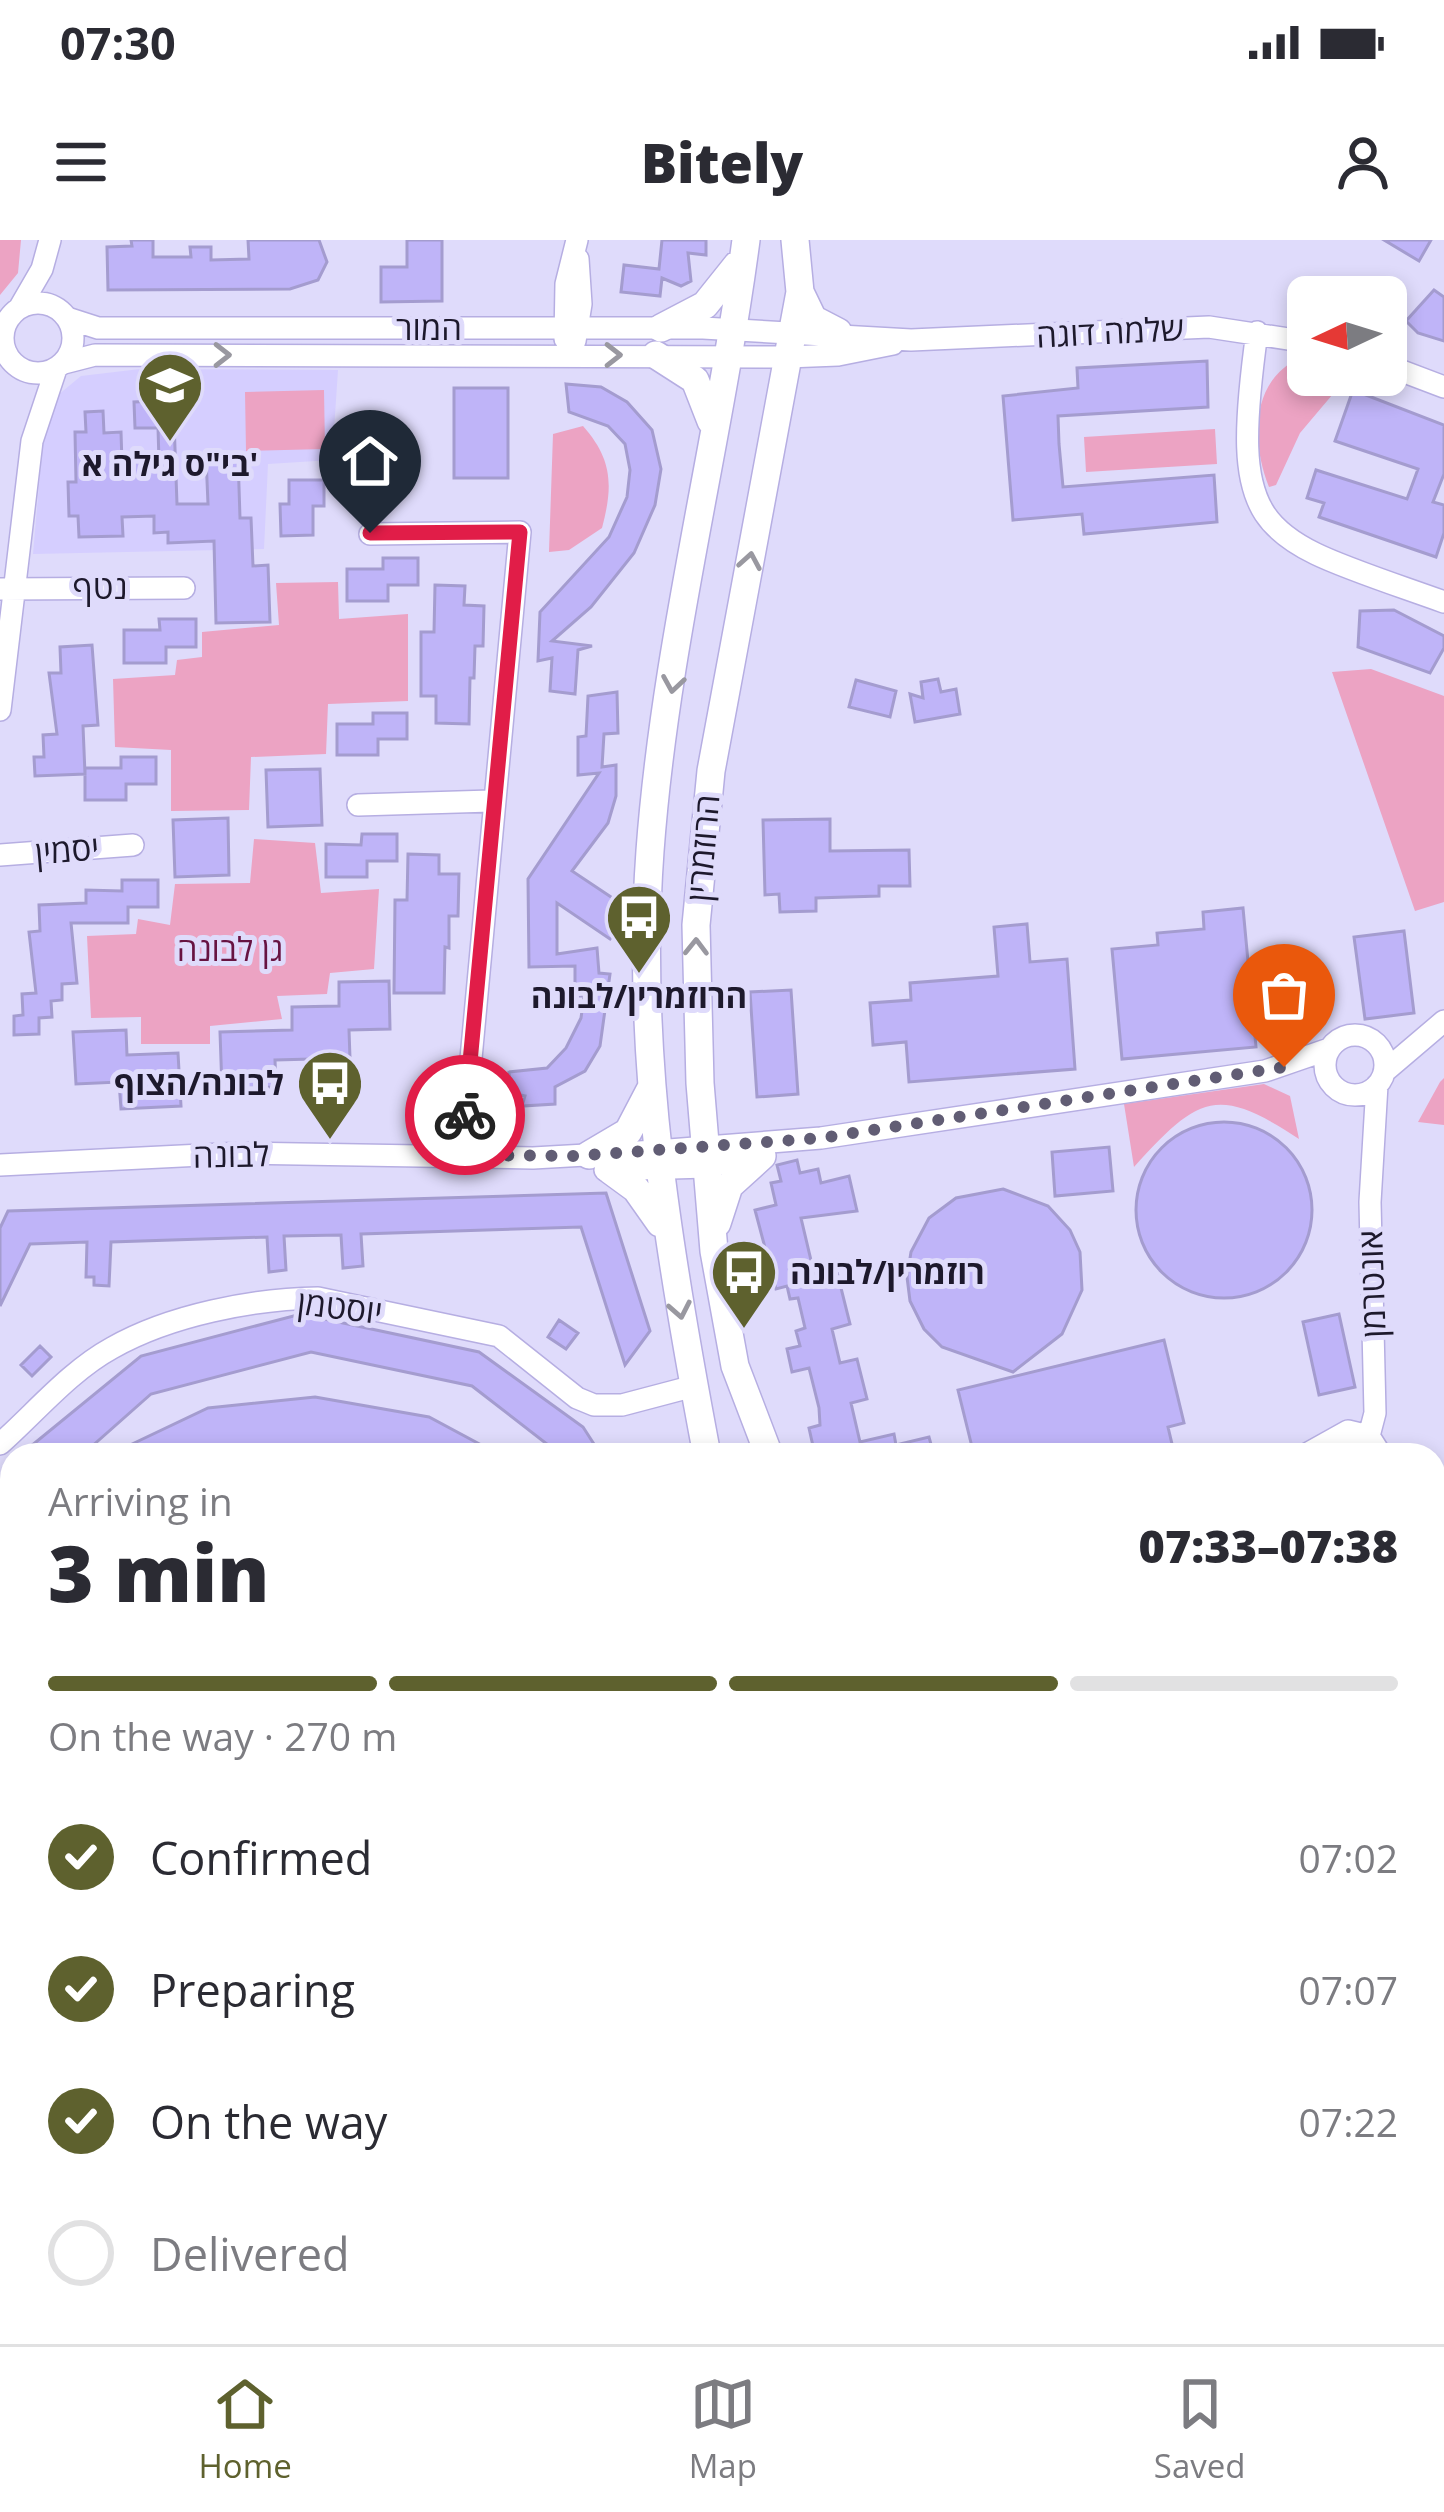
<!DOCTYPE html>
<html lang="en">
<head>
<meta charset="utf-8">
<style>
  :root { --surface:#fff; --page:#f2f2f3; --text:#2b2b33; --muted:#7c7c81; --line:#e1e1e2; --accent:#5e612e }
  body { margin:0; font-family:"Open Sans",Heebo,sans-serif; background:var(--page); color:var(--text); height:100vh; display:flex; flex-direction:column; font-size:45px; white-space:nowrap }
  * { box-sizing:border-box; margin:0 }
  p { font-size:39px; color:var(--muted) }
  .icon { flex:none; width:66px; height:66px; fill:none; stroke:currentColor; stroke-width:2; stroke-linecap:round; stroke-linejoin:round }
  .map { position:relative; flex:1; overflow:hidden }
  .panel { position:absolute; left:0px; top:1203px; width:1446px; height:903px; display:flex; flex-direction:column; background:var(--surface); border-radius:36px 36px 0 0; box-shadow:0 6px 18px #0003 }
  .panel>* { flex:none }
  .needle { width:78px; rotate:266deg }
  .fabs { position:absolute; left:1287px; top:36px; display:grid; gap:24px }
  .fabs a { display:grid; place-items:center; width:120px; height:120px; border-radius:18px; background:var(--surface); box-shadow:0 6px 18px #0003; font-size:60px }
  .pin { position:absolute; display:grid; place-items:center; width:102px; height:102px; color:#fff; margin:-123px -51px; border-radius:50% 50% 50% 0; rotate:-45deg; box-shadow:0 0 12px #0007 }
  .pin .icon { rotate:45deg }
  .courier { position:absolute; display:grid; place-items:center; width:120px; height:120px; margin:-60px; border:9px solid #e11d48; border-radius:50%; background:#fff; color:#222; box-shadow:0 3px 15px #0007 }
  .summary em { font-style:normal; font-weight:800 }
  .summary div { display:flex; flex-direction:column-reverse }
  .summary { display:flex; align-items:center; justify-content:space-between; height:204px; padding:0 48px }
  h1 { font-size:78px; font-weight:800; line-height:90px }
  .bar { display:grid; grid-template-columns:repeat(4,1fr); gap:18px 12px; align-content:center; height:144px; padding:0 48px }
  .bar i { height:15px; border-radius:9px; background:var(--line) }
  .bar .active { background:var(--accent) }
  .bar p { grid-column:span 4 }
  ol { padding:0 48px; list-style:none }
  li { display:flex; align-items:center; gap:36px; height:132px }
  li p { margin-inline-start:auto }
  li .icon { padding:12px; border-radius:50%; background:var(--accent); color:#fff; stroke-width:4 }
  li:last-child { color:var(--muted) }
  li i { width:66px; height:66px; border:6px solid var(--line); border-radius:50% }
  .status { display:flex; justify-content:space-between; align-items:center; height:84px; padding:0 60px; background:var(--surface); direction:ltr }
  .status svg { height:33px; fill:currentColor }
  header { display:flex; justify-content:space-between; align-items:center; height:156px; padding:0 48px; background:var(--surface); font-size:54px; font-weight:800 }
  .menu { display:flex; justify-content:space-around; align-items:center; height:168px; border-top:3px solid var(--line); background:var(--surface); font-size:33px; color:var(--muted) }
  .menu a { display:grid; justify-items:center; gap:6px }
  .menu .active { color:var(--accent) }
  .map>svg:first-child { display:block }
  .built { fill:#d5ceff }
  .green { fill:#eca3c3 }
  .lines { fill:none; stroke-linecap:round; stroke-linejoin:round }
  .stream { stroke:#50a0c5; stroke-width:6 }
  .building { fill:#bfb4f8; stroke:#a49ccf; stroke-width:3 }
  .minor-casing { stroke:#b6aee2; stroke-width:24 }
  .major-casing { stroke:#b6aee2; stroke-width:30 }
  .minor { stroke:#fff; stroke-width:21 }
  .major { stroke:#fff; stroke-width:27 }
  .oneway { stroke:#9998a0 }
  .done { stroke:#615d74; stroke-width:12; stroke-dasharray:0 21.6 }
  .route { stroke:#e11d48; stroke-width:15 }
  .labels { text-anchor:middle; stroke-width:10; stroke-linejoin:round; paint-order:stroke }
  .street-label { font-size:33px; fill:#1d192c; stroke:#dfdbfb }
  .poi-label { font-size:33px; font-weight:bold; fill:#1d192c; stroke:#dfdbfb }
  .park-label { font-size:33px; fill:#671342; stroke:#dfdbfb }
</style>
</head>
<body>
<div class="status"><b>07:30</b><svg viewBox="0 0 49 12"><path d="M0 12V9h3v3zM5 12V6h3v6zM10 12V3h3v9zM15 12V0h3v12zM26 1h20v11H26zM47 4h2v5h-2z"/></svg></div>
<header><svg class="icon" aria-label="menu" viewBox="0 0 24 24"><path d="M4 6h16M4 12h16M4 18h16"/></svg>Bitely<svg class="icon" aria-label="person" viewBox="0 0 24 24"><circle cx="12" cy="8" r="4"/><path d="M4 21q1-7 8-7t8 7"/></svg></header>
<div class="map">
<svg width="1444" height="2104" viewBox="0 0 1444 2104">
  <rect width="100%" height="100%" fill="#dfdbfb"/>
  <path class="built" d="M140,129L338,130L332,220L268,224L264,309L33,314L46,165L81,136Z"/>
  <path class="green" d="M0,0H21L18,33L0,55Z
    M1294,121L1308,124V135H1349L1300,193L1276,245L1269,247C1252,204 1250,146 1294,121Z
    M324,150L325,209L246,211L245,152Z
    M583,186C613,220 613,246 602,288L569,310L549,312L553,194Z
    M1215,189L1217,224L1086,232L1084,197Z
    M338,342L339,379L408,374V461L328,464L326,514L251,517L249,570L171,571V510L115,507L113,439L175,435L177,420L202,417V392L279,385L276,343Z
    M1371,429L1444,456V662L1415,671L1332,432Z
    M254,599L315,603L321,653L379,649L374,729L330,733L327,754L277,756L282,779L210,786V804H141V777L91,778L87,696L136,694L138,679L170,685L175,644L250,643Z
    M1444,838V885L1418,882L1440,842Z
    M1264,844L1290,856L1299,899C1216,844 1198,857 1134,927L1124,864Z
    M1434,1255H1444V1482L1434,1456Z
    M0,1362L12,1367V1443H0Z
    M12,1791V1853L0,1855V1792Z
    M1444,2046V2104H1316L1317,2098L1313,2104H0V2070L12,2071V2094H1434V2050Z"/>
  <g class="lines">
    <path class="stream" d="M0,1969L12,1967
      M879,2094L895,2104"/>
  </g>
  <path class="building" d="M131,0H153V17H191L190,7H211V20L249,19L248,0H319L327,22L318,40L290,49L108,50L107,7L132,6Z
    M407,0H442V61L381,62V27H407Z
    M662,0H706V15L688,13L691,41L681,46L662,38L660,56L621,52L624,25L659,29Z
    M1384,0H1431L1419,21Z
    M1434,50L1444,57V101L1418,93L1406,81Z
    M1207,121L1208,167L1058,176L1059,204L1063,247L1214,235L1217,282L1084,294L1082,274L1013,280L1003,156L1078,148L1077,128Z
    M566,144L601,147L627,162L652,190L661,229L655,265L634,313L591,367L552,401L592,406L578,410L575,454L550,451L552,418L538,421L540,372L609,297L627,257L630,230L625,204L608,186L569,172Z
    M454,148H508V238H454Z
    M1353,150L1444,185V234L1433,262L1444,265V293L1436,317L1319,277L1324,263L1307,258L1316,230L1407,259L1418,229L1335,201Z
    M155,153H173L177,264H208L206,217L238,216L240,278H251L253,326L268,325L270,382L216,383L214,301L168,303V292L154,293V276L122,277L123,296L79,297L78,276H69L68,242H76L75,192H86L85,172L103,171L104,193L121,192L122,223L159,221L158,188H135L134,162L155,161Z
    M360,199H390V212H404V235H360Z
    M289,240H324V266H313V295L281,296L280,264H289Z
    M383,318H418V345H388V361H347V329H383Z
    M435,345L465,346L464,365L484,366L483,406H475L474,438H470L469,484L436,483V456H421V392H434Z
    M1394,370L1444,396V408L1430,433L1358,407L1360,371Z
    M159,379H196V407H166V423H124V390H160Z
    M92,405L98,485L83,486L85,534L35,536L34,517H44L43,495L57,494L49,433H61L60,407Z
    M938,439L941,452L956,449L960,474L915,482L910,454L923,458L921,442Z
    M856,440L896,451L890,477L849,467Z
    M617,452L618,493L604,494L602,527L616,525V556L608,583L572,631L620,663L613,675L622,682L610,699L557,663V714L597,708L599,733L610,734L600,806L585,831L555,847V864L522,866L525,856L511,853L509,832L547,828L566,808L581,778L584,756H575V726L529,727L528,639L599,533L578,535V497L586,496L588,456Z
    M373,473H407V499H378V515H337V484H373Z
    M121,517H156V544H126V560H85V528H121Z
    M320,529L322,585L268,587L266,530Z
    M228,578L229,635L175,637L173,580Z
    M830,579V611L909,610L910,646H879V656L816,658V671L780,672L779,654L765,655L763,580Z
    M362,594H397V621H367V637H326V604L361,605Z
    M408,614L439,615V634H459L458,676H449V708L445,707L444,753H394L395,660H407Z
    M122,640H158V667H128V683H71L77,743L62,744V760L51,761L52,777L39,778V794L14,795V776L23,775L22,754L36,753L29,692L40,691L39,665L86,663V650L122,651Z
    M1243,668L1256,807L1122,819L1112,709L1158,705L1157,693L1204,689L1203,672Z
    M1027,684L1030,722L1067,719L1075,829L909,842L906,802L873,805L870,763L911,760L910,743L998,736L994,687Z
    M1404,691L1414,773L1365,779L1354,697Z
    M389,741L390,789L349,790L350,818L275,820L276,847L222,849L220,792L292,790V767L339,766V742Z
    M791,750L798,854L757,857L750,752Z
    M126,790L127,815L178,813L181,866L121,869L119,842L76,844L73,792Z
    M1136 970a88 88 0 1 1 176 0a88 88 0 1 1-176 0Z
    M1109,907L1113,951L1055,956L1052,912Z
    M797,920L800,933L818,929L821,943L849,936L857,971L801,978L814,1033L836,1028L850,1084L832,1089L840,1123L857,1119L867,1159L851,1163L860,1202L894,1194L896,1205L929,1197L934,1215H815L809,1188L820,1185L819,1168L809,1128L792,1132L787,1109L800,1106L796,1091L805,1088L798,1058L790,1059L787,1046L776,1049L755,970L776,965L771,943L781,941L777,925Z
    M1003,949L1048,966L1070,990L1080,1012L1082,1050L1062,1094L1013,1132L942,1107L924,1089L910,1061L907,1037L911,1012L929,978L956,958Z
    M606,953L650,1091L625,1125L581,987L361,994L363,1026L343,1028L341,995L284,996L286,1030L269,1032L267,997L111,1002L109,1046L94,1045V1037H86L87,1002L30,1004L0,1066V988L8,971Z
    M301,1074L479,1112L583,1187L601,1215H561L472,1146L311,1112L151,1154L82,1215H20L141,1116Z
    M1339,1074L1355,1147L1319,1155L1303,1082Z
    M559,1080L578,1093L566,1109L548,1097Z
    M1164,1100L1184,1183L1168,1187L1172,1204L1129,1215H974L958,1150Z
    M40,1106L51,1117L32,1136L21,1125Z
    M315,1157L429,1177L500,1215H109L208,1168Z"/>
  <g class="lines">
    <defs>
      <path id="minor" d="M3 98a35 35 0 1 1 70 0a35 35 0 1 1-70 0Z
        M20,67L42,29L50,0
        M67,78L98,88H703L911,100L1209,87L1308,102
        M1257,92C1228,302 1259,296 1444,362
        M565,99L566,44L577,0
        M575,101L581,64L578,19
        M64,123L95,115L787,117L838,115L893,104
        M1386,125L1444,147
        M370,294L520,292L462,915
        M0,349L184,348
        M0,470L32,201L56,129
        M358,565L491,561
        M0,615L133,605
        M1325 825a30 30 0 1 1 60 0a30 30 0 1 1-60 0Z
        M1384,832L1444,781
        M0,925L242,913L533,918L656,911L821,898L1265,831L1329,809
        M605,930L706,927L758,917
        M1369,1196L1375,1173L1370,962L1377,845
        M0,1204C36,1172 70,1131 112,1108C170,1075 253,1059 318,1058L499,1096L577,1158L594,1165H622L694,1146
        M1305,1215L1348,1191L1369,1196L1381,1215
        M1434,1544L1444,1557
        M0,1633L12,1634
        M1434,1837L1444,1842
        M1434,1913L1444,1918
        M1434,1942L1444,1940"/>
      <path id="major" d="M800,52L813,79L838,92
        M661,88L705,65L737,25
        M656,115L695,140L711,181
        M589,915L628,892L650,850
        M610,930L636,949L660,983
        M717,983L729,946L762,916
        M707,1215C669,1015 635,815 650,611C665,406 719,204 746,0
        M769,1215L735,1126L714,1011L700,843L696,685L711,531L800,52L795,0
        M0,1475H12
        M0,1522L12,1523"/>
    </defs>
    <use href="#minor" class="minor-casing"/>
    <use href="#major" class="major-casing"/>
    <use href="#minor" class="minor"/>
    <use href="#major" class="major"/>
  </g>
  <defs><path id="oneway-chevron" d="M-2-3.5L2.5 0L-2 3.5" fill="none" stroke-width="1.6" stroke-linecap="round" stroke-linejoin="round" transform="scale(3)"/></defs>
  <g class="oneway">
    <use href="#oneway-chevron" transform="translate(222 115)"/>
    <use href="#oneway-chevron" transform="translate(613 115)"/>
    <use href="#oneway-chevron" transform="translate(750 321) rotate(-80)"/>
    <use href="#oneway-chevron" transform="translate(673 444) rotate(99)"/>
    <use href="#oneway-chevron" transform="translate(696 707) rotate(-89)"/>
    <use href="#oneway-chevron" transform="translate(680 1070) rotate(79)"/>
  </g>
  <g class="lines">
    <path class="done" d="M465,875L462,915L575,916L821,898L1284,827"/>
    <path class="route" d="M370,293L520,292L465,875"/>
  </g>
  <defs>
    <symbol id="school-pin" viewBox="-11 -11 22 30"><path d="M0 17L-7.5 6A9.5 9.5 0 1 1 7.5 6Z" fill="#5e612e" stroke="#dfdbfb"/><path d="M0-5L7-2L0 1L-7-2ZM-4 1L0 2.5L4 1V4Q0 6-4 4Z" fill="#fff"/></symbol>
    <symbol id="bus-pin" viewBox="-11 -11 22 30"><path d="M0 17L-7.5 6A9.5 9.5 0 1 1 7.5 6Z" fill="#5e612e" stroke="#dfdbfb"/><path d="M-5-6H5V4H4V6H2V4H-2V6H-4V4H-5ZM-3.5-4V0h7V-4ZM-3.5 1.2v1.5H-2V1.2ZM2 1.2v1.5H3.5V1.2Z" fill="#fff"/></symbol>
  </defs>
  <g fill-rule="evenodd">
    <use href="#school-pin" x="132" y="107" width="76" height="104"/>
    <use href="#bus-pin" x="601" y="639" width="76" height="104"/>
    <use href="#bus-pin" x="292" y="805" width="76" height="104"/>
    <use href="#bus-pin" x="706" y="994" width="76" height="104"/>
  </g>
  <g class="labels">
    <g class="street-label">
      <text x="429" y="100">המור</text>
      <text transform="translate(1110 92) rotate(-3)" y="12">שלמה דוגה</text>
      <text x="100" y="359">נטף</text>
      <text transform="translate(703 608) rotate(-85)" y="12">הרוזמרין</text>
      <text transform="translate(67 610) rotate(-5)" y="12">יסמין</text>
      <text transform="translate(231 915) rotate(-1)" y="12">לבונה</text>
      <text transform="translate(1372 1044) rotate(-92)" y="12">אונטרמן</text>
      <text transform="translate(340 1067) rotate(7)" y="12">יוסטמן</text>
    </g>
    <g class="poi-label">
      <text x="170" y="236">בי"ס גילה א'</text>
      <text x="639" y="768">הרוזמרין/לבונה</text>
      <text x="284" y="855" text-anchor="end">לבונה/הצוף</text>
      <text x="790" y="1044" text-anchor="start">רוזמרין/לבונה</text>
    </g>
    <g class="park-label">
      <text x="230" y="721">גן לבונה</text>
    </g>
  </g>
</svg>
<div class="fabs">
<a><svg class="needle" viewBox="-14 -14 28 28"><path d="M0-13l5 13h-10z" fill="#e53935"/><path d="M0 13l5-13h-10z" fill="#7c7c81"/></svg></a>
</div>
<div class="pin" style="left:1284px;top:827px;background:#ea580c"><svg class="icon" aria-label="bag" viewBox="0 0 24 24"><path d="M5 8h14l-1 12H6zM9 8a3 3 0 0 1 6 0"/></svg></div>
<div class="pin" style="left:370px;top:293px;background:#1f2937"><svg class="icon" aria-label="home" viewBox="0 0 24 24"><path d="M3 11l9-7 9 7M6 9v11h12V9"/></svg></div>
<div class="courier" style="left:465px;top:875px"><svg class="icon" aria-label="bike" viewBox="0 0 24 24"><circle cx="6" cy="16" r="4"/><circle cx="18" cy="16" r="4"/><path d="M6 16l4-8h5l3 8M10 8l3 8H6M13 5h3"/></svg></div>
<section class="panel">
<div class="summary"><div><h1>3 min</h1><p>Arriving in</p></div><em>07:33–07:38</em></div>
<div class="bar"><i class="active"></i><i class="active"></i><i class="active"></i><i></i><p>On the way · 270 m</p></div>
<ol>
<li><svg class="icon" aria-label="check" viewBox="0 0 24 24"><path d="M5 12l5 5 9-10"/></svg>Confirmed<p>07:02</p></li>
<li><svg class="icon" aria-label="check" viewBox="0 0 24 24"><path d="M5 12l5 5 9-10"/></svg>Preparing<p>07:07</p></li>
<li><svg class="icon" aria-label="check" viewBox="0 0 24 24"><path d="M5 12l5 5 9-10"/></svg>On the way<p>07:22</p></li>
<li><i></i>Delivered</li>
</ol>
</section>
</div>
<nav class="menu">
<a class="active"><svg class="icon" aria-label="home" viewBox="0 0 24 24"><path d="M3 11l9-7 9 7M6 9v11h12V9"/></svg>Home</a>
<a><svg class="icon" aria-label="map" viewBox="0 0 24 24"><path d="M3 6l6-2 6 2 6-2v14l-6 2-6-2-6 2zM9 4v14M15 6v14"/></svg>Map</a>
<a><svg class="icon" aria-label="saved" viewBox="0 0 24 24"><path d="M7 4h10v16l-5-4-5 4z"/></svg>Saved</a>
</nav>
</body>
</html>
